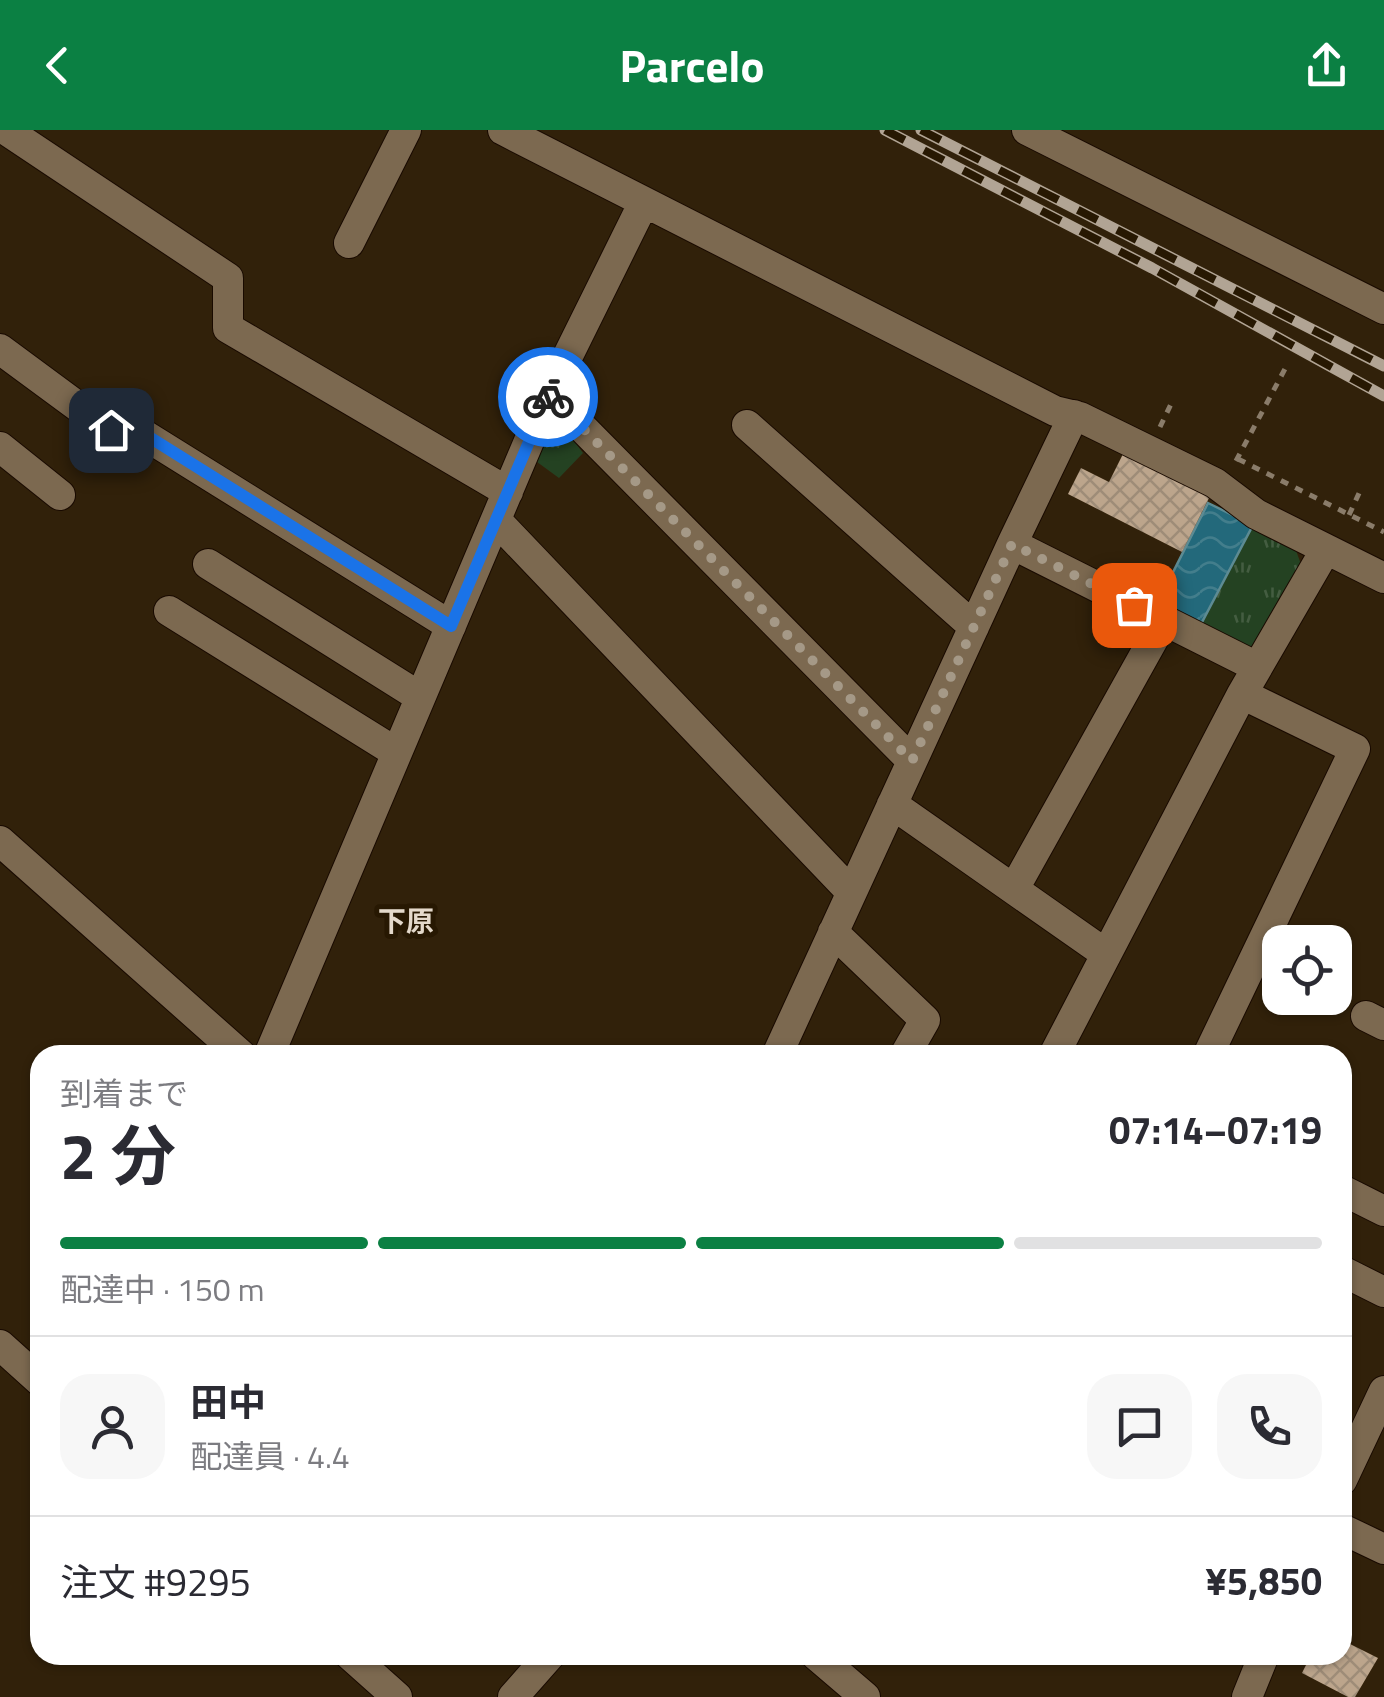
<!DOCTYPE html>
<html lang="ja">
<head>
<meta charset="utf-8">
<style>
  :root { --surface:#fff; --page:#f7f7f7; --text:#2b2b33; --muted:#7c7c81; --line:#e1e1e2; --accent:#0b8043 }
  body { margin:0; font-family:"Titillium Web","Noto Sans JP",sans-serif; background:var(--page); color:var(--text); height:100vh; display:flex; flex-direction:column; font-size:38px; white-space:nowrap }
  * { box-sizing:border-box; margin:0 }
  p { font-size:32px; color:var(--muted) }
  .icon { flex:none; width:55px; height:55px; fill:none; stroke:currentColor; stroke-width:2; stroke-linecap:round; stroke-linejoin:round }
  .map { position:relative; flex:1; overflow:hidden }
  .sheet { position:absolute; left:30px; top:915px; width:1322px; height:620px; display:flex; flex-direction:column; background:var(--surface); border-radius:30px; box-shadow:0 2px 8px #0004 }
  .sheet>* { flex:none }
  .controls { position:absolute; left:1262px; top:795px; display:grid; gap:20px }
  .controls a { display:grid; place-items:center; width:90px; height:90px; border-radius:20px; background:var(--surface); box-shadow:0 2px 8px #0004; font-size:50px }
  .pin { position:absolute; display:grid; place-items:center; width:85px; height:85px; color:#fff; margin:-42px; border-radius:20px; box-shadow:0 5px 15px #0006 }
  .courier { position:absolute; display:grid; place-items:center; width:100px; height:100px; margin:-50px; border:8px solid #1a73e8; border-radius:50%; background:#fff; color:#222; box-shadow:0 2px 12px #0007 }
  .summary em { font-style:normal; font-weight:700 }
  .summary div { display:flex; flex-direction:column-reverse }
  .summary { display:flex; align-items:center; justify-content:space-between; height:170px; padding:0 30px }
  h1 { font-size:65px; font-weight:700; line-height:75px }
  .bar { display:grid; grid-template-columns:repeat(4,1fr); gap:15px 10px; align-content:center; height:120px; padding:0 30px }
  .bar i { height:12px; border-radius:8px; background:var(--line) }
  .bar .current { background:var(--accent) }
  .bar p { grid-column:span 4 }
  .line { display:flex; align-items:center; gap:25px; padding:0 30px; border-top:2px solid var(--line) }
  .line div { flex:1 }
  .round { display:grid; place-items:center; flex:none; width:105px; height:105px; border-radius:30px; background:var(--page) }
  header { display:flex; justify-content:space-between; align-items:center; height:130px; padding:0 30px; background:var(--accent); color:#fff; font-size:45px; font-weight:700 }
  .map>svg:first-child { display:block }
  .park { fill:url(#park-tufts) }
  .water { fill:url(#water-waves); stroke:#5d8b93; stroke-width:2.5 }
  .building { fill:url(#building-cross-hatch) }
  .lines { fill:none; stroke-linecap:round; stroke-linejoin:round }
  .minor-casing { stroke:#190a00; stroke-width:32 }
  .path { stroke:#8a7c6a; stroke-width:5; stroke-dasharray:8 8; stroke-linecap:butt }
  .minor { stroke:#7c6950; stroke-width:30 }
  .rail-casing { stroke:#b1a494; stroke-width:11 }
  .rail { stroke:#271802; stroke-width:8; stroke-dasharray:22; stroke-linecap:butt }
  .done { stroke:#a59987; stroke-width:10; stroke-dasharray:0 18 }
  .route { stroke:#1a73e8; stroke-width:12 }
  .labels { text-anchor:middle; stroke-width:10; stroke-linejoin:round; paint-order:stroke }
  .neighbourhood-label { font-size:28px; font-weight:bold; fill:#e4d9cb; stroke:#271802 }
</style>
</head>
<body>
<header><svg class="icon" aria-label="back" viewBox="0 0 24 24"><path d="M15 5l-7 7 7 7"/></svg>Parcelo<svg class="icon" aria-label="share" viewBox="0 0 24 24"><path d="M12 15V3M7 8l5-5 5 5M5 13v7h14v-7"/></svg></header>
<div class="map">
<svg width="1384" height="1567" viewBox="0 0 1384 1567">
  <defs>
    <pattern id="park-tufts" width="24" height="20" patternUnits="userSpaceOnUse" patternTransform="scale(2.5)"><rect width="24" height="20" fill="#244222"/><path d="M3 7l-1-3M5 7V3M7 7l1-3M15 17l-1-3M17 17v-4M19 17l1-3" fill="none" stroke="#445d41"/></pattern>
    <pattern id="water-waves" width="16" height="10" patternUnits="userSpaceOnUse" patternTransform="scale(2.5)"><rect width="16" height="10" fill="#23697b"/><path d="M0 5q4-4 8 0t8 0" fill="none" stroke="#437e8c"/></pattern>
    <pattern id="building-cross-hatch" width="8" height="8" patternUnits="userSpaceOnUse" patternTransform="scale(2.5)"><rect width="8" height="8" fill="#bca58c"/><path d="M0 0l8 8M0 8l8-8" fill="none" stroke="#9e8c78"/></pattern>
  </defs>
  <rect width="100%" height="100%" fill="#31210a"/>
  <path class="park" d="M564,298L583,323L559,348L533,329L547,299Z
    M1253,395L1294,415L1302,437L1252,519L1201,494Z"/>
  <path class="water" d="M1208,373L1253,395L1201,494L1158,472Z"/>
  <path class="building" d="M1125,320L1211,364L1182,422L1068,364L1081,338L1109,352Z
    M1342,1510L1378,1528L1355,1567H1348L1302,1543L1311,1525H1342Z"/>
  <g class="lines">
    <defs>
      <path id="minor" d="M6,0L228,148V198L508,362
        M503,0L1055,281L1080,287L1215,353L1256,384L1384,448
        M1027,0L1384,179
        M349,113L406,0
        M0,219L111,301H138L451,496
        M549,264L912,631
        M747,295L974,497
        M0,317L60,365
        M496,390L851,762
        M1012,414L1257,537
        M208,434L420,567
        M169,481L397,623
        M892,674L1106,824
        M0,711L241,925
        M1014,759L1164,490
        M833,802L925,890L905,925
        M1366,886L1384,895
        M269,925L549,264L644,72
        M777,925L1012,414L1074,285
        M1057,925L1055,923L1242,564L1326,419
        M1208,925L1355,619L1242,564
        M1342,1060L1384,1081
        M1342,1141L1384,1162
        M0,1215L40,1251
        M1342,1350L1384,1261
        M1342,1399L1384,1419
        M350,1525L397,1567
        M816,1525L865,1567
        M513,1567L550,1525
        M1247,1567L1264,1525"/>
    </defs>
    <use href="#minor" class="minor-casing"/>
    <path class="path" d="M1160,297L1172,272
      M1238,329L1384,402
      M1236,331L1286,237
      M1349,385L1360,361"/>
    <use href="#minor" class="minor"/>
    <defs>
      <path id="rail" d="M885,0L1152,138L1384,266
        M921,0L1384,236"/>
    </defs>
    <use href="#rail" class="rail-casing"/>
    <use href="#rail" class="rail"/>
  </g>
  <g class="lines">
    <path class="done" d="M548,267L549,264L912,631L1012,414L1134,475"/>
    <path class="route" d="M111,300H138L451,496L548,267"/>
  </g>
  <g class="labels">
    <g class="neighbourhood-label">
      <text x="406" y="801">下原</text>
    </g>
  </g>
</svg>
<div class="controls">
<a><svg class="icon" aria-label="locate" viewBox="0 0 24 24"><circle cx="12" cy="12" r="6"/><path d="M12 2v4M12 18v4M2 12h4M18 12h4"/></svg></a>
</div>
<div class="pin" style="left:1134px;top:475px;background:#ea580c"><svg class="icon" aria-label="bag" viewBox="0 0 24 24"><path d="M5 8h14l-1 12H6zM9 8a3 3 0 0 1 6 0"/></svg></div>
<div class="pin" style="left:111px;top:300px;background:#1f2937"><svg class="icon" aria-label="home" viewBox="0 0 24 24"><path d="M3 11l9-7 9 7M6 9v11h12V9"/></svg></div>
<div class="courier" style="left:548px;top:267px"><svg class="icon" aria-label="bike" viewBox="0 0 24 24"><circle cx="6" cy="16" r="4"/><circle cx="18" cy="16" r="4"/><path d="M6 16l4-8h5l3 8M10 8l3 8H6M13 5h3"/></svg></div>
<section class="sheet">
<div class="summary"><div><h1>2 分</h1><p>到着まで</p></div><em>07:14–07:19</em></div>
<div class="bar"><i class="current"></i><i class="current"></i><i class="current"></i><i></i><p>配達中 · 150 m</p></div>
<div class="line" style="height:180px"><a class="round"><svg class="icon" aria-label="person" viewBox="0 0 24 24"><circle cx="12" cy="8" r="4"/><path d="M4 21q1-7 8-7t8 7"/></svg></a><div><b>田中</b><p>配達員 · 4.4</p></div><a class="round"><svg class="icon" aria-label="chat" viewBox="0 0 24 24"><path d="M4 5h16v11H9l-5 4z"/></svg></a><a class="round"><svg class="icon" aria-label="phone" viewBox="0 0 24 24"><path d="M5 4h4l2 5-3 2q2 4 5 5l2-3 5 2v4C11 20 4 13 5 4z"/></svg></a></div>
<div class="line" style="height:130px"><div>注文 #9295</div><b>¥5,850</b></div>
</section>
</div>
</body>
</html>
